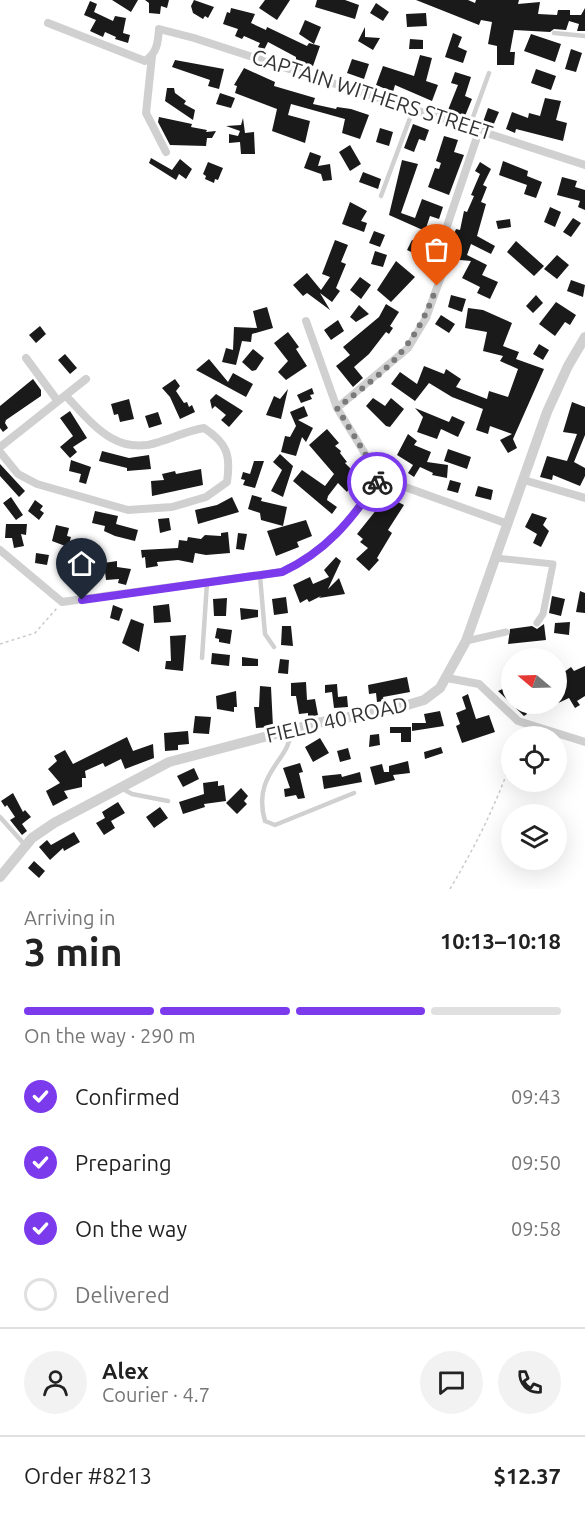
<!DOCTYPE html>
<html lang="en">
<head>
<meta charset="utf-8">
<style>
  :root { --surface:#fff; --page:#f2f2f2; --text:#222; --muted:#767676; --line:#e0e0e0; --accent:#7c3aed }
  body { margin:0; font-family:Ubuntu,sans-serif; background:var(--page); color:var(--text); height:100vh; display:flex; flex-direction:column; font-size:22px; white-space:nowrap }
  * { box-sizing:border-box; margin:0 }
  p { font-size:20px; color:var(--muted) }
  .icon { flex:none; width:33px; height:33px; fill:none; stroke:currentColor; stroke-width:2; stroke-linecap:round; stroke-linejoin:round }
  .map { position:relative; height:889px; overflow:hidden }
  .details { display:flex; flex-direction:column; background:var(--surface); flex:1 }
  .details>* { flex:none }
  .needle { width:39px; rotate:289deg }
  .fabs { position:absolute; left:501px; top:648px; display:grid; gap:12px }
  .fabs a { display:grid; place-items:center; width:66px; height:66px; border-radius:50%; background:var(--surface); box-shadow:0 6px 24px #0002; font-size:30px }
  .pin { position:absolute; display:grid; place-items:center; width:51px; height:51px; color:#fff; margin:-62px -26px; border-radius:50% 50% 50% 0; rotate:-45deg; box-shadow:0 0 6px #0007 }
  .pin .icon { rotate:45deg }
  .courier { position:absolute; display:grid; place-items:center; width:60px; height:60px; margin:-30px; border:4px solid #7c3aed; border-radius:50%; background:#fff; color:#222; box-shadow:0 2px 8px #0007 }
  .overview em { font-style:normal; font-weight:700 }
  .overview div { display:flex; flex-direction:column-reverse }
  .overview { display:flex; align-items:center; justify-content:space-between; height:102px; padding:0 24px }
  h1 { font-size:39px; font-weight:700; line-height:45px }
  .bar { display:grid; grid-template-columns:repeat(4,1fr); gap:9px 6px; align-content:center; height:72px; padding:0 24px }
  .bar i { height:8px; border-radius:4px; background:var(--line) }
  .bar .current { background:var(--accent) }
  .bar p { grid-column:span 4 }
  .line { display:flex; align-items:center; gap:15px; padding:0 24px; border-top:2px solid var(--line) }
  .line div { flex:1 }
  .round { display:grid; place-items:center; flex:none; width:63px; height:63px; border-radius:32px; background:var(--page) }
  ol { padding:0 24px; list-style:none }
  li { display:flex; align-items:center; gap:18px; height:66px }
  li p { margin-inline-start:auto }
  li .icon { padding:6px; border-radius:50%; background:var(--accent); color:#fff; stroke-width:4 }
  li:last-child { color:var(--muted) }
  li i { width:33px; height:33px; border:3px solid var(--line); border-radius:50% }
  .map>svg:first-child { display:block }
  .building { fill:#1a1a1a }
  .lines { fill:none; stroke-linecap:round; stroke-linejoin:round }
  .path { stroke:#cacaca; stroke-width:1.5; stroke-dasharray:3 3; stroke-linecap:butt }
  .service { stroke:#d0d0d0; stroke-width:4.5 }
  .pedestrian { stroke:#d0d0d0; stroke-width:7 }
  .minor { stroke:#d0d0d0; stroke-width:8 }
  .tertiary { stroke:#d0d0d0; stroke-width:10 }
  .done { stroke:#7a7a7a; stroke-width:6; stroke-dasharray:0 10.8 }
  .route { stroke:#7c3aed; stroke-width:8 }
  .labels { text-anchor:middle; stroke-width:6; stroke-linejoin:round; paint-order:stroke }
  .street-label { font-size:21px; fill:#333; stroke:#fff }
</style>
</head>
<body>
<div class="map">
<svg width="585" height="889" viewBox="0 0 585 889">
  <rect width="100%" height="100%" fill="#fff"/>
  <path class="building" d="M112,0H138L131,12Z
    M145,0H169L167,8L161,6L160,14L149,13V3Z
    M194,0L214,7L208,18L205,16L203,19L193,13L191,6Z
    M265,0H290L277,20L259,8Z
    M317,0H345L359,5L355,19L315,7Z
    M416,0H468L475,3L476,0H519L518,4L540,2L538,14L557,15L558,10H570V15H581L585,8V31H577L579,24L569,21L566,30L554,29L550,32L514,30L510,52H515L514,65H497V46L488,44L492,22L481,20L479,25Z
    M90,1L97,4L94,12L113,21L115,16L126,18L123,33L130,35L128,43L115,39L116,37L105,32L103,37L90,31L96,20L84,15Z
    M376,3L389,12L383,21L370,13Z
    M231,8L255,14L251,23L266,30L267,27L307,46L309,43L320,46L313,66L296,60V57L268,42L264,50L258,47L260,43L244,36L242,39L235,36L238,29L223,24L227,12L230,13Z
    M426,13L427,26L407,27L406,14Z
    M305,20L321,27L314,44L299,34Z
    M365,27V37L380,38L373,50L358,41Z
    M453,33L462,37L458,47L467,51L463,63L445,57Z
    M531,34L561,44L555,62L524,51Z
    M410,39L423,40V49H409Z
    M571,49L582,53L576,72L565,69Z
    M420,55L432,58L426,81L438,85L432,101L395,85L393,92L376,85L383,66L414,76Z
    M352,59L369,64L364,79L347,73Z
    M175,60L224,69L219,89L208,86L210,80L172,67Z
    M244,68L275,82L274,86L315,98L313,104L336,109L337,107L351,109L369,115L360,139L342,133L345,119L291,104L288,115L310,121L305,143L272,131L277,109L235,93L237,86L234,85Z
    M536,69L556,76L551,90L531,83Z
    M455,72L471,77L465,96L472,99L465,116L448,110L458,85L451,83Z
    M167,88H174L175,93L186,101L184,104L195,110L193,120L165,101Z
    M220,93L235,98L231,108L216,104Z
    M545,98L561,101L556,120L567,123L563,141L516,129L515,133L506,129L512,112L528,118L529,113L540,116Z
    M488,108L499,112L493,126L483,122Z
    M159,117L192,124L191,127L207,130L206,132L216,131L212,138H207L206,146L170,145L158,122Z
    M243,118L245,133L254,132L255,154H241L240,142L229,143V134L238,136L240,131L226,126L241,125Z
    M413,124L429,130L425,141L419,139L414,152L404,148Z
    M380,128L393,132L389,146L376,142Z
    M444,136L458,140L454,152L464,155L449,195L428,187L435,168L439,169L441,163L436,161Z
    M350,145L361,164L350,171L339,152Z
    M310,152L321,156L318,166L330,164L332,180L323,181L321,174L304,168Z
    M151,158L172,170L180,159L192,169L186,179L179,174L176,180L149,163Z
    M402,160L418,164L401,213L415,218L422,199L443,207L439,219L430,216L425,231L389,215Z
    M503,161L528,171L527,176L542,182L536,198L524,194L527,185L499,175Z
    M208,162L223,168L218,180L215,179L214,183L205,179L206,176L203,174Z
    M480,162L491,169L483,185L487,187L481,202L486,204L477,236L495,246L491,254L471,244L467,255L487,265L482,275L498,282L490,299L477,293L480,287L462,278L471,261L450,259L451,241L456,229L460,230L464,211L467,212L474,196L471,195L480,174L475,171Z
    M363,172L381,179L378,189L359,182Z
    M562,177L577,181L575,187L585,190V210L578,207L580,201L557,195Z
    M350,202L367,211L361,221L367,223L364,232L342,224Z
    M550,207L561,212L555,227L544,222Z
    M573,218L581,223L571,237L563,232Z
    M510,219L511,227L498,229L496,221Z
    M374,231L385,235L380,247L369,243Z
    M335,240L348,245L341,262L346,264L336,288L340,291L332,302L320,293L330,310L307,293L303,296L293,285L307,273L321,290L330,277L322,274Z
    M412,240L433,249L428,260L407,250Z
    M516,241L544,266L534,276L507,252Z
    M375,251L387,255L383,267L371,264Z
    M557,255L569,265L557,279L544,269Z
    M396,261L415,277L391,302L377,290Z
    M360,277L371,285L361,299L350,290Z
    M571,280L585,285L583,297L567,291Z
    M451,295L466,299L462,312L448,307Z
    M536,295L543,303L533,313L526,306Z
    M556,302L576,315L570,325L565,322L555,336L539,324Z
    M386,304L399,312L390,326L393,328L389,334L386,332L369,354L354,367L363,378L353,387L336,366L350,355L343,347L379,317Z
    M359,305L369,314L356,322L350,317Z
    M267,307L273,328L252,334L251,342L242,341L236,365L222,362L226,348L233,350L234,327L257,328L253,311Z
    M468,308L483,310L512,323L503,346L519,352L516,359L544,369L513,439L517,448L508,453L500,440L512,434L490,426L488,434L476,430L483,409L452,397L429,383L415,401L391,384L400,372L417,384L424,366L444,374L446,369L461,379L456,387L487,399L489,391L508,397L518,369L500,361L503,356L483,351L487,332L465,328Z
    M441,315L455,324L449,333L435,324Z
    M338,320L344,331L331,340L324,330Z
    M40,326L46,334L36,343L29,335Z
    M288,332L299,347L296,349L307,366L286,380L278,372L288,361L274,343Z
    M539,344L549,350L543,360L533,354Z
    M253,349L264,358L256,370L252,371L242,362Z
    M65,354L77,368L70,374L58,360Z
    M209,359L228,382L233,373L253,384L246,397L196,370Z
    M33,379L41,390V396L6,420L5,423L8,428L3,432L0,428V406Z
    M175,379L180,386L176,391L184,403L187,402L189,407L192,405L195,412L180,419L170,397L162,388Z
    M312,388L314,394L310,395L312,399L301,403L297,395Z
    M288,389L281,419L266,415L274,396L280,399Z
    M216,394L243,411L229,427L221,420L226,415L215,406L212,409L210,400Z
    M373,398L385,406L391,398L404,409L390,427L386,426L366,406Z
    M129,399L134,419L120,422L118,414L114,415L111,404Z
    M572,402L585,407V435L574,462L585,468V476L580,486L553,475L552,480L540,477L547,456L567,461L577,434L563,432Z
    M304,406L308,416L298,420L313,428L306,442L302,437L296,456L281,452L285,436L290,437L296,426L290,412Z
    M415,408L449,422L452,416L465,422L458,437L441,429L437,439L417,432L423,417Z
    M70,411L87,438L73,447L77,452L70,458L60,447L73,436L60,418Z
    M158,412L162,424L149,428L145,416Z
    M327,429L339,443L335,446L341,451L340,453L347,462L345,463L357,475L347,492L338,483L328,496L327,500L337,507L332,514L293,481L302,470L325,486L334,474L309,445Z
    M408,434L417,441L414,445L431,452L427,462L448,465L447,478L432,475L433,473L420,467L414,477L408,473L413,465L397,455Z
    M448,449L471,457L467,469L444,461Z
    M102,451L129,458L149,455L151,469L127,471V468L99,461Z
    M280,454L293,466L283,497L271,491L282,470L273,462Z
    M71,460L91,467L86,484L79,482L81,474L69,471Z
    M254,461H264L255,488L243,485L245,480L241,479L243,472L250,474Z
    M0,464L25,491L19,497L0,476Z
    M201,469L203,485L152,496L151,481L164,480L162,474L175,471L176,474Z
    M450,480L461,483L458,493L447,490Z
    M478,486L493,490L491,500L475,496Z
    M252,495L262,498L261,501L287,507L283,526L261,520L260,513L248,509Z
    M11,497L23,515L16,520L3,503Z
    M232,497L239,512L198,524L195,510L217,505Z
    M390,498L404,505L388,530L392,533L377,558L379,560L369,571L356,559L368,548L360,542L363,539L357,534L381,504L386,507Z
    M35,500L43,506L40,510L44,513L39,520L28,511Z
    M95,511L118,516L116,524L138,530L135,541L115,536L104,531L105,526L92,523Z
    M532,513L547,518L543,525L549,531L541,547L533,543L537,534L525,527Z
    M169,518L171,530L160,533L158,519Z
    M306,520L312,536L297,542L299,547L276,556L267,531Z
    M6,524H27L26,535L21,534L24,546L14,548L12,538H5Z
    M56,525L69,528L67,536L71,537L68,547L52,541Z
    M228,532L230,553L206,555L195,553L193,563L178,560L157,562L158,566L146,568L145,557L142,558L141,550L178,548L179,540L187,541L188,537L201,539L205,535L221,536V533Z
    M238,533L247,534L244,550L236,549Z
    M36,553L49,555L47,565L35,563Z
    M61,554L71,556L70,560L90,556L94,574L81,577L80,569L68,571L67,576L60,574L61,571L58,570Z
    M336,557L341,561L328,589L339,578L345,594L319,598L321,596L309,602L307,599L300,603L293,585L310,577L313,584L329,577L324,570Z
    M117,561V567L131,569L126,585L118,583L119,579L106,580L104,563Z
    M580,591L585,593V613L576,612Z
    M552,596L565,599L561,616L549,613Z
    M286,597L288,613L274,615L272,599Z
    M227,598L226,616H214L213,599Z
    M169,604L171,622L154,623L153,606Z
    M113,605L123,609L119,621L110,618Z
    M240,608L258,610V617L241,620Z
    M131,619L144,624L139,652L122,643Z
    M570,622L569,635L554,633L555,623Z
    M544,624L546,640L508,644L510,629L532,626L537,629Z
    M282,626H291L293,646L281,645Z
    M217,628L232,630L230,644L219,642V639L215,638Z
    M186,635L183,671L165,669L166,661H171L170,636Z
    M212,653L230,655L229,666L211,664Z
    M242,657L258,659V666H242Z
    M280,659L289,660L288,674L278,673Z
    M585,666V696L577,701L580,705L575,708L569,698L556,704V669L560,675L571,667L574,671Z
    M407,677L410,692L383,697L384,701L377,702L376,693L369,694L368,685Z
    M306,682L307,700L315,699L318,715L308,717V713L299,714L296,696H291V683Z
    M337,684L338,697L347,696L348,707L334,708L332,692L325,693V685Z
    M512,685V704H520L527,714L524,716L498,691Z
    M260,686L271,687L273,727L256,728L254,707H259Z
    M236,691L237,707H234V712L217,709L216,696Z
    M468,694L476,719L489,715L495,732L462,743L456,726L460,724L456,713L466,709L462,697Z
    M440,711L444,726L412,731V723H426L424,714Z
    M195,716L211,717L209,734L193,733Z
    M390,727H411V742H401V733H390Z
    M188,731L189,744L178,745V750L165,751L164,733Z
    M379,734L380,745L369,747L370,735Z
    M127,737L133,751L153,744L154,758L125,769L121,759L105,767L103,763L85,771L86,778H82V787L64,791L68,798L53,806L46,791L60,783L48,769L57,761L54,756L65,750L73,764Z
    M320,738L329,753L313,762L305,747Z
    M441,747L443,753L425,759L424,752Z
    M348,748L351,759L340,762L337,751Z
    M408,761L410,773L393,775L395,780L375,785L370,767L382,764L384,772H389V766Z
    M300,763L303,772L299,773L305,798L298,799L296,795L285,797L284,789L290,788L283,768Z
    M194,768L199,779L183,787L177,776Z
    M360,772L362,782L324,789L322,776L341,774L342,777Z
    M218,781V786L224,785L226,801L204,804L205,807L183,814L179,802L204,794L203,783Z
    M241,788L248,796L244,801L247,804L237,814L226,803Z
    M13,793L23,812L25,810L31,817L22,824L27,831L22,835L10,820L15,817L7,805L5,807L1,801Z
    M118,802L125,813L111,821L115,828L104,835L96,823L105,818L102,812Z
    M160,807L168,818L154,828L146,817Z
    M74,832L80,842L64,851L63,848L50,860L39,847L47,840L51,845Z
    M34,861L45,871L39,878L28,868Z"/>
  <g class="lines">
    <path class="path" d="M0,644L35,633L57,608
      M517,736V731
      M450,889C475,847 496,805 512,759"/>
    <path class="service" d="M554,33L585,36
      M469,128L489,73
      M381,196L413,110
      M260,576L265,634L274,647
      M202,658L207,583
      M290,732C292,759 251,773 265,821L275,825L354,793
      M123,789L132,794L168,801
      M0,817L25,845"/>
    <path class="pedestrian" d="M496,558L553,564L543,614L537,623
      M466,641L506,632"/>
    <path class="minor" d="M48,23L145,61C157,53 158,43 159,29L194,38L585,165
      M152,56L146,113L166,152
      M444,235L479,131
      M306,321L337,408L380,478L508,524
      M26,358L57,400
      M337,408L408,348L426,318L443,271
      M0,447L86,379
      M0,452L18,474L37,484L128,510L172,507L206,497L227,482C231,455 227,443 204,428C187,431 175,437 159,442C116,457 92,423 66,396
      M524,480L585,498
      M0,550L62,602L282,572C329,550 352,519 380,478
      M447,678L479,684L518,721L585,742"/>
    <path class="tertiary" d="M0,877L32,838L54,823L169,762L317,723L397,708L424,700L440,688L466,641L547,412L568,366L585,337"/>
  </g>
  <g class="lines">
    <path class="done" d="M377,482L380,478L337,408C389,368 414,350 437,286"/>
    <path class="route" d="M82,600L282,572C325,552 351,521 377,482"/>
  </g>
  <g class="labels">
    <g class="street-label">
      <text transform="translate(372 95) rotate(18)" y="7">CAPTAIN WITHERS STREET</text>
      <text transform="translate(337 720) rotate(-13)" y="7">FIELD 40 ROAD</text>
    </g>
  </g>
</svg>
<div class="fabs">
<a><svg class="needle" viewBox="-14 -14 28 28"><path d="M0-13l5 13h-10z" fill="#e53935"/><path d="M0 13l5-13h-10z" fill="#767676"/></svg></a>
<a><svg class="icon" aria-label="locate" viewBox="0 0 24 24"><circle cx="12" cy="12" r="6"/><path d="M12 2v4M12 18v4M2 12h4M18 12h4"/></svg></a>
<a><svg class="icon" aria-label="layers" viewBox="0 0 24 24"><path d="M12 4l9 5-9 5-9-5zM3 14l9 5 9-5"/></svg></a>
</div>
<div class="pin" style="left:437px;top:286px;background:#ea580c"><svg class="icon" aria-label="bag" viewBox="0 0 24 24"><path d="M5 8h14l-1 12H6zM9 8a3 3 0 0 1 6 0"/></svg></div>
<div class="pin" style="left:82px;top:600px;background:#1f2937"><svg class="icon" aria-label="home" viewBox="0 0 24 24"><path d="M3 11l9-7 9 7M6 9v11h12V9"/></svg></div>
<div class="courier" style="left:377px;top:482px"><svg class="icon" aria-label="bike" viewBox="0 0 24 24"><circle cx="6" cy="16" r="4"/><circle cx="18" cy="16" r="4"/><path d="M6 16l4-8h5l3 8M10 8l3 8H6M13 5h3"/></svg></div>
</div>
<section class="details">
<div class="overview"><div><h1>3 min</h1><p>Arriving in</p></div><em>10:13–10:18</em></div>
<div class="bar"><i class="current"></i><i class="current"></i><i class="current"></i><i></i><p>On the way · 290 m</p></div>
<ol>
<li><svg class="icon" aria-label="check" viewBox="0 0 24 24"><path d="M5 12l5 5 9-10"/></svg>Confirmed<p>09:43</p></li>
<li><svg class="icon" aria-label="check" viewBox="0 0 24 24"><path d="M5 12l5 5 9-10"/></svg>Preparing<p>09:50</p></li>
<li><svg class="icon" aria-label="check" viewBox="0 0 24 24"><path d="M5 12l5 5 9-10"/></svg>On the way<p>09:58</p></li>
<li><i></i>Delivered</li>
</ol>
<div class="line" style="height:108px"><a class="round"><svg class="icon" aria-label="person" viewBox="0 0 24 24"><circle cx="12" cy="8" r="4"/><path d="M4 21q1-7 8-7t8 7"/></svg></a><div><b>Alex</b><p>Courier · 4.7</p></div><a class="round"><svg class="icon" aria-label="chat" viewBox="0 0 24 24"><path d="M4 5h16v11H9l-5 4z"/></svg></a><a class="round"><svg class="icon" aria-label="phone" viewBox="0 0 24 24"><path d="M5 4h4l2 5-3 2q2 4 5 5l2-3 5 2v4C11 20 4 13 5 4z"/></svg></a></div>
<div class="line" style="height:78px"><div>Order #8213</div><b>$12.37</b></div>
</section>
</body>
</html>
